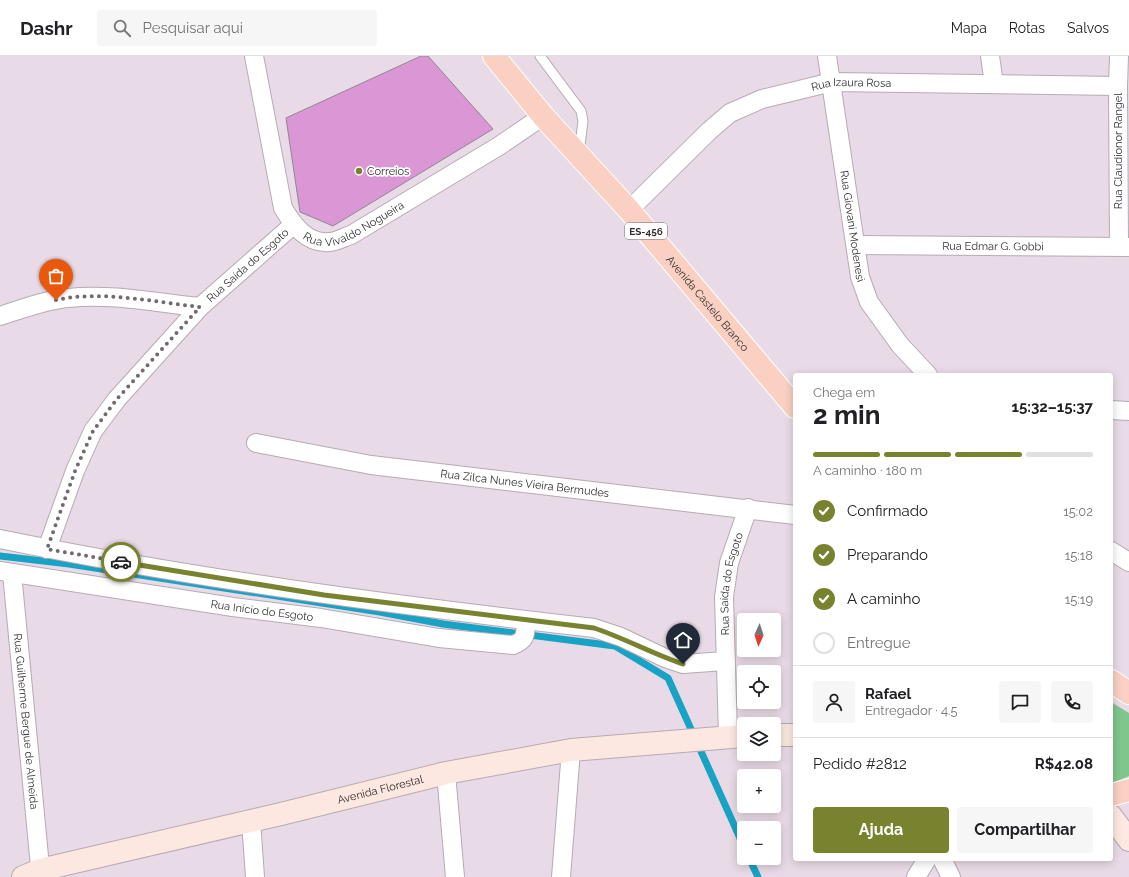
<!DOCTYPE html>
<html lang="pt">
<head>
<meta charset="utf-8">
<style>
  :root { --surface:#fff; --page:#f6f6f6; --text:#202124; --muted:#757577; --line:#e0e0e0; --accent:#79832f }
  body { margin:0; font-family:Raleway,sans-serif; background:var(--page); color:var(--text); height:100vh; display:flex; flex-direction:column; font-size:15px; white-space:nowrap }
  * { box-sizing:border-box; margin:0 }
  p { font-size:13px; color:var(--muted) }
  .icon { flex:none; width:22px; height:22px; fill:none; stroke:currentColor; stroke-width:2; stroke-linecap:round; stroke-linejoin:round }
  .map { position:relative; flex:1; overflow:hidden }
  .sheet { position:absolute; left:793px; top:317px; width:320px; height:488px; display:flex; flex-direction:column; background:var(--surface); border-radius:4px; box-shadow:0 2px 10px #0003 }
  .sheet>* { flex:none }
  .needle { width:26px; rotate:183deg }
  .tools { position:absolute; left:737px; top:557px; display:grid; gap:8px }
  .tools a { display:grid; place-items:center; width:44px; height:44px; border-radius:4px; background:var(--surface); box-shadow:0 2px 10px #0003; font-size:20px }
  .pin { position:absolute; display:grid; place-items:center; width:34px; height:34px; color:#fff; margin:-41px -17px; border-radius:50% 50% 50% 0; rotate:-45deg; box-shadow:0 0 4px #0007 }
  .pin .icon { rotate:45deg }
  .courier { position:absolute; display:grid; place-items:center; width:40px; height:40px; margin:-20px; border:3px solid #79832f; border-radius:50%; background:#fff; color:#222; box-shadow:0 1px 5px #0007 }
  .headline em { font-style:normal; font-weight:700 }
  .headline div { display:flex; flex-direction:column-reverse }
  .headline { display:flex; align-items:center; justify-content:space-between; height:68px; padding:0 20px }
  h1 { font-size:26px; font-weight:700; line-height:30px }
  .bar { display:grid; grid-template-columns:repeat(4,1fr); gap:6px 4px; align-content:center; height:48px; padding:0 20px }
  .bar i { height:5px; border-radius:3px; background:var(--line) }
  .bar .on { background:var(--accent) }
  .bar p { grid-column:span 4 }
  .line { display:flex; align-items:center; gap:10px; padding:0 20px; border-top:1px solid var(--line) }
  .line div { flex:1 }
  .round { display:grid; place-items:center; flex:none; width:42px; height:42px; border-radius:4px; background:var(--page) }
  ol { padding:0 20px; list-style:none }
  li { display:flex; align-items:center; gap:12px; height:44px }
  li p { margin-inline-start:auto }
  li .icon { padding:4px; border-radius:50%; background:var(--accent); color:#fff; stroke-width:4 }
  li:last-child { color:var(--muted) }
  li i { width:22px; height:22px; border:2px solid var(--line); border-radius:50% }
  .button { display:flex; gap:8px; margin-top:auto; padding:8px 20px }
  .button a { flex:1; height:46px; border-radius:4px; background:var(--accent); color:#fff; font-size:16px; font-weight:700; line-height:46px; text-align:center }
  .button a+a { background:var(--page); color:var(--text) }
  header { display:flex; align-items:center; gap:24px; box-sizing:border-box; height:56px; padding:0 20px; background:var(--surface); border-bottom:1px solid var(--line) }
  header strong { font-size:19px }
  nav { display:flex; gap:22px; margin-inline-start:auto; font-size:14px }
  .search { width:280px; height:36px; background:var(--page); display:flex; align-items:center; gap:10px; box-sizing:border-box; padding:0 14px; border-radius:4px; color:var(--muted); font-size:15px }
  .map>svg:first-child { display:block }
  .green { fill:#7fc68d }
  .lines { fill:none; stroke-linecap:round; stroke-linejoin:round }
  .stream { stroke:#18a2c4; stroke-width:7 }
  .building { fill:#db96d5; stroke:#928591 }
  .lane-casing { stroke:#b7aab5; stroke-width:11 }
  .street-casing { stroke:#b7aab5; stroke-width:20 }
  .secondary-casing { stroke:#b7aab5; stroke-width:24 }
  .primary-casing { stroke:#fff; stroke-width:24 }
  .lane { stroke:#fff; stroke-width:9 }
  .street { stroke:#fff; stroke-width:18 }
  .secondary { stroke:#fce8e0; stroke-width:22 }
  .primary { stroke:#f9d0c1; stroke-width:22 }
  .done { stroke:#726a71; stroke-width:4; stroke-dasharray:0 7.2 }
  .route { stroke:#79832f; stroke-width:5 }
  .poi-dot { fill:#79832f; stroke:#fff; stroke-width:1.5 }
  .labels { text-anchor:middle; stroke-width:3.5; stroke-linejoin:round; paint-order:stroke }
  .shield { fill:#fff; stroke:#706c70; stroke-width:1 }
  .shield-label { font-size:10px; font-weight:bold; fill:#332d32 }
  .street-label { font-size:11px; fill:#332d32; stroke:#fff }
  .poi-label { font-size:11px; fill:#332d32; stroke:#fff; text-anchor:start }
</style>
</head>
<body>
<header>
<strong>Dashr</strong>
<div class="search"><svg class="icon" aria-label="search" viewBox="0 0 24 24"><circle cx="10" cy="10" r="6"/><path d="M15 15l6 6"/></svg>Pesquisar aqui</div>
<nav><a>Mapa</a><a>Rotas</a><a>Salvos</a></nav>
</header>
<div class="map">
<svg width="1129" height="821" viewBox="0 0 1129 821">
  <rect width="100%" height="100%" fill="#e8dae6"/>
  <path class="green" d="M1111,646L1129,657V720L1111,728Z"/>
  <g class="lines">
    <path class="stream" d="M0,500L69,508L380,556L443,568L615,590L668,622L744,791
      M749,802L758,821"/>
  </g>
  <path class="building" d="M421,0H428L493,73L333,170L300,156L286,62Z"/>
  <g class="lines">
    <defs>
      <path id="lane" d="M540,0L581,55L583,65L579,97"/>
      <g id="street">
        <path id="s1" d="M254,0L283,152C293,169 307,188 329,186C336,186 344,181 351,179L499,90L543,60"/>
        <path id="s2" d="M827,0L860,221L869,246L900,289L928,319"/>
        <path d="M990,0L994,28"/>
        <path id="s3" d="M629,154L709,75L730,57L762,43L832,26L1118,30"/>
        <path id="s4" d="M856,189L1129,191"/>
        <path d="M1119,190L1118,30L1119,0"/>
        <path d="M0,260C22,253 45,244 68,242C112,237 157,247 200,251"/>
        <path d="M1111,354L1129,355"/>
        <path id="s5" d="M256,387L371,409L795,459"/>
        <path d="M0,483C196,523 395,549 594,572L621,581L665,602L683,608L725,605"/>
        <path id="s6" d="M47,493L75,415L93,375L117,343L200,251L293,169"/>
        <path d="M1111,495L1129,506"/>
        <path id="s7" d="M0,515L233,551L321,562L439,582L513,589C527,584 525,578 526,565"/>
        <path id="s8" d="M12,517L41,821"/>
        <path id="s9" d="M728,680L724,541L729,507L748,452"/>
        <path d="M446,717L455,821"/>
        <path d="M251,765L255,821"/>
        <path d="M942,803L951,821"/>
        <path d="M561,821L571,694"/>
        <path d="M916,821L927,803"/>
      </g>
      <g id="secondary">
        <path d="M774,679H795"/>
        <path d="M1111,760L1129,784"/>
        <path id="s10" d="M23,821L40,814L281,758L446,717L571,694L744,680"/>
      </g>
      <g id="primary">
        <path id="s11" d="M494,0L543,60L629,154L795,351"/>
        <path d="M1111,625L1129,637"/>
        <path d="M1111,739L1129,734"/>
      </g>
    </defs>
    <use href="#lane" class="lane-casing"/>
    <use href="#street" class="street-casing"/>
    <use href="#secondary" class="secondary-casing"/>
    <use href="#primary" class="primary-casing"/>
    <use href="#lane" class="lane"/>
    <use href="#street" class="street"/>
    <use href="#secondary" class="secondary"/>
    <use href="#primary" class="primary"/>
  </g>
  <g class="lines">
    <path class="done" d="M56,244C102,234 153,246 200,251L117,343L93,375L75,415L47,493L121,506"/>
    <path class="route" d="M121,506L324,539L594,572C624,582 653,598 683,608"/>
  </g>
  <circle class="poi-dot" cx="359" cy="115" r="4"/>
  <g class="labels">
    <rect class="shield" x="625" y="167" width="42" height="16" rx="3"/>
    <g class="shield-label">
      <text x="646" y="179">ES-456</text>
    </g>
    <g class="street-label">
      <text dy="4" stroke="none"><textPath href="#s3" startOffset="266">Rua Izaura Rosa</textPath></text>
      <text transform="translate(1118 95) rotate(-90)" y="4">Rua Claudionor Rangel</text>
      <text dy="4" stroke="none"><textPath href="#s1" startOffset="244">Rua Vivaldo Nogueira</textPath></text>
      <text dy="4" stroke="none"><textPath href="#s2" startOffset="172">Rua Giovani Modenesi</textPath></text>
      <text dy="4" stroke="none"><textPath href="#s4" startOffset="137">Rua Edmar G. Gobbi</textPath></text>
      <text dy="4" stroke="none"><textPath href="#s6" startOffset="354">Rua Saída do Esgoto</textPath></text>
      <text dy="4" stroke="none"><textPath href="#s11" startOffset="327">Avenida Castelo Branco</textPath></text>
      <text dy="4" stroke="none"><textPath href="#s5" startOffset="272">Rua Zilca Nunes Vieira Bermudes</textPath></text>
      <text dy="4" stroke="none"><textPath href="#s9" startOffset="153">Rua Saída do Esgoto</textPath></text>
      <text dy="4" stroke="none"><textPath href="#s7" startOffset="265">Rua Início do Esgoto</textPath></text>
      <text dy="4" stroke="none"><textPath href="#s8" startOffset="149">Rua Guilherme Bergue de Almeida</textPath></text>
      <text dy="4" stroke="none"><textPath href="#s10" startOffset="368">Avenida Florestal</textPath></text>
    </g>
    <g class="poi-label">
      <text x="367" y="119">Correios</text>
    </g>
  </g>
</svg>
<div class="tools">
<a><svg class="needle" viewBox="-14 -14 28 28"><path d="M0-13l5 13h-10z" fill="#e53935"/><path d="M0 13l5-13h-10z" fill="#757577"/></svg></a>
<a><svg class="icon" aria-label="locate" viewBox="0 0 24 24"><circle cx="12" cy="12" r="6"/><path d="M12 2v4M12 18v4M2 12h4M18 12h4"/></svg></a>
<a><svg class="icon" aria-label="layers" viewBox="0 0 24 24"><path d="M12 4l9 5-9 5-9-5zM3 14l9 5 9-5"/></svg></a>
<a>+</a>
<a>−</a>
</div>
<div class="pin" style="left:56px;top:244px;background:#ea580c"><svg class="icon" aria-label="bag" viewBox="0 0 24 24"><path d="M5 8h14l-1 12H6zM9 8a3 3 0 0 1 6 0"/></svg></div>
<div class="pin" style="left:683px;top:608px;background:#1f2937"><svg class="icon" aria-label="home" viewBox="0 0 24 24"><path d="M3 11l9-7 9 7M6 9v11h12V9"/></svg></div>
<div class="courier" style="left:121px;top:506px"><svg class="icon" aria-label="car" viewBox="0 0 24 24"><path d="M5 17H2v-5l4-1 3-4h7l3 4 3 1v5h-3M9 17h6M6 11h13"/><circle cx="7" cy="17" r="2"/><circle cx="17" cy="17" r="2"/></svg></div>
<section class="sheet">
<div class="headline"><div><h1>2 min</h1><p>Chega em</p></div><em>15:32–15:37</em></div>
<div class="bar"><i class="on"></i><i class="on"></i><i class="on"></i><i></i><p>A caminho · 180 m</p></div>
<ol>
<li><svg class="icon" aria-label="check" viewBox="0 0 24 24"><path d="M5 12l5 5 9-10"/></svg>Confirmado<p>15:02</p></li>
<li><svg class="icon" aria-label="check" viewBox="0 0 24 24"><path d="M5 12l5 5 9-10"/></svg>Preparando<p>15:18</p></li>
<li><svg class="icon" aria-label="check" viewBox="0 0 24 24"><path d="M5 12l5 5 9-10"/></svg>A caminho<p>15:19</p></li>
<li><i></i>Entregue</li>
</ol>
<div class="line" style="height:72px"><a class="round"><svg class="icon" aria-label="person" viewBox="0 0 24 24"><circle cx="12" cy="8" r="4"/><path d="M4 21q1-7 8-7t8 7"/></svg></a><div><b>Rafael</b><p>Entregador · 4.5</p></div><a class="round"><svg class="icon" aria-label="chat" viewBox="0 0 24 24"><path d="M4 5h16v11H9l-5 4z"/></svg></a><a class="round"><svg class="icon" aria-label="phone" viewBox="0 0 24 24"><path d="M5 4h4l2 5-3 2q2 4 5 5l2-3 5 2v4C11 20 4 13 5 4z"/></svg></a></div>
<div class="line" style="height:52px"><div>Pedido #2812</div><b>R$42.08</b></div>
<div class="button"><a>Ajuda</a><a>Compartilhar</a></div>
</section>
</div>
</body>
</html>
